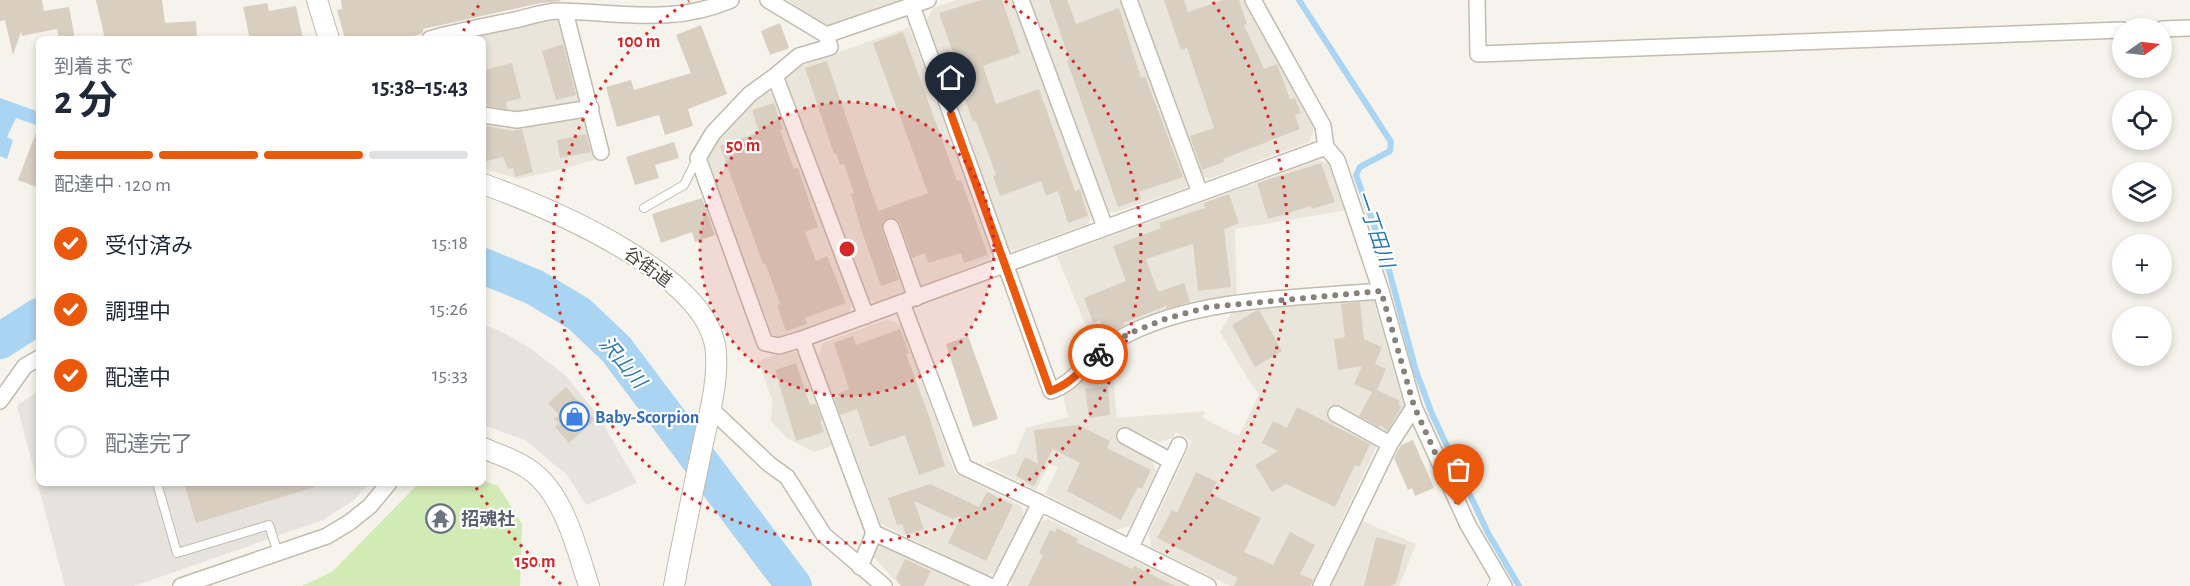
<!DOCTYPE html>
<html lang="ja">
<head>
<meta charset="utf-8">
<style>
  :root { --surface:#fff; --page:#f2f2f3; --text:#1f2937; --muted:#747a83; --line:#e0e1e3; --accent:#ea580c }
  body { margin:0; font-family:"Alegreya Sans","Noto Sans JP",sans-serif; background:var(--page); color:var(--text); height:100vh; display:flex; flex-direction:column; font-size:22px; white-space:nowrap }
  * { box-sizing:border-box; margin:0 }
  p { font-size:20px; color:var(--muted) }
  .icon { flex:none; width:33px; height:33px; fill:none; stroke:currentColor; stroke-width:2; stroke-linecap:round; stroke-linejoin:round }
  .map { position:relative; flex:1; overflow:hidden }
  .sheet { position:absolute; left:36px; top:36px; width:450px; height:450px; display:flex; flex-direction:column; background:var(--surface); border-radius:9px; box-shadow:0 3px 9px #0003 }
  .sheet>* { flex:none }
  .needle { width:39px; rotate:76deg }
  .tools { position:absolute; left:2112px; top:18px; display:grid; gap:12px }
  .tools a { display:grid; place-items:center; width:60px; height:60px; border-radius:50%; background:var(--surface); box-shadow:0 3px 9px #0003; font-size:30px }
  .pin { position:absolute; display:grid; place-items:center; width:51px; height:51px; color:#fff; margin:-62px -26px; border-radius:50% 50% 50% 0; rotate:-45deg; box-shadow:0 0 6px #0007 }
  .pin .icon { rotate:45deg }
  .courier { position:absolute; display:grid; place-items:center; width:60px; height:60px; margin:-30px; border:4px solid #ea580c; border-radius:50%; background:#fff; color:#222; box-shadow:0 2px 8px #0007 }
  .overview em { font-style:normal; font-weight:700 }
  .overview div { display:flex; flex-direction:column-reverse }
  .overview { display:flex; align-items:center; justify-content:space-between; height:102px; padding:0 18px }
  h1 { font-size:39px; font-weight:700; line-height:45px }
  .bar { display:grid; grid-template-columns:repeat(4,1fr); gap:9px 6px; align-content:center; height:72px; padding:0 18px }
  .bar i { height:8px; border-radius:4px; background:var(--line) }
  .bar .on { background:var(--accent) }
  .bar p { grid-column:span 4 }
  ol { padding:0 18px; list-style:none }
  li { display:flex; align-items:center; gap:18px; height:66px }
  li p { margin-inline-start:auto }
  li .icon { padding:6px; border-radius:50%; background:var(--accent); color:#fff; stroke-width:4 }
  li:last-child { color:var(--muted) }
  li i { width:33px; height:33px; border:3px solid var(--line); border-radius:50% }
  .map>svg:first-child { display:block }
  .residential { fill:#eae5da }
  .industrial { fill:#e6e2dd }
  .green { fill:#d2eab5 }
  .water { fill:#a9d4f2 }
  .lines { fill:none; stroke-linecap:round; stroke-linejoin:round }
  .stream { stroke:#a9d4f2; stroke-width:6 }
  .river { stroke:#a9d4f2; stroke-width:36 }
  .building { fill:#d8cfc1 }
  .service-casing { stroke:#c2bbae; stroke-width:10 }
  .minor-casing { stroke:#c2bbae; stroke-width:18 }
  .tertiary-casing { stroke:#c2bbae; stroke-width:22 }
  .service { stroke:#fff; stroke-width:8 }
  .minor { stroke:#fff; stroke-width:15 }
  .tertiary { stroke:#fff; stroke-width:20 }
  .done { stroke:#878178; stroke-width:6; stroke-dasharray:0 10.8 }
  .route { stroke:#ea580c; stroke-width:8 }
  .ring { fill:none; stroke:#d62828; stroke-width:3; stroke-dasharray:3 6 }
  .labels { text-anchor:middle; stroke-width:4.5; stroke-linejoin:round; paint-order:stroke }
  .street-label { font-size:18px; fill:#4b4439; stroke:#fff }
  .shop-label { font-size:18px; font-weight:bold; fill:#366cbe; stroke:#fff; text-anchor:start }
  .worship-label { font-size:18px; font-weight:bold; fill:#5b616d; stroke:#fff; text-anchor:start }
  .water-label { font-size:20px; font-style:italic; fill:#2e7ab2; stroke:#fff }
  .centre { fill:#d62828; stroke:#fff; stroke-width:3 }
  .ring-label { font-size:18px; text-anchor:middle; font-weight:bold; fill:#d62828; stroke:#fff; stroke-width:4.5; stroke-linejoin:round; paint-order:stroke }
</style>
</head>
<body>
<div class="map">
<svg width="2190" height="586" viewBox="0 0 2190 586">
  <rect width="100%" height="100%" fill="#f6f3ec"/>
  <path class="residential" d="M788,0H901L902,2L824,29Z
    M956,0H1014L1092,215L1088,224L1015,250L1006,249L924,26L933,8Z
    M1028,0H1121L1188,181L1186,188L1113,213L1107,210Z
    M1137,0H1245L1263,29L1314,128L1309,142L1209,179L1202,176Z
    M555,17L560,22L582,98L577,104L518,113L483,108V39H459Z
    M909,27L992,253L989,260L877,303L867,299L783,75L795,68Z
    M767,92L775,94L852,304L849,312L780,338L772,334L706,160L716,139L746,108Z
    M581,116L588,120L597,159L563,169L518,179L483,168V121Z
    M1318,160L1330,163L1348,210L1235,229L1237,297L1095,348L1057,256Z
    M1372,295L1405,409L1393,433L1379,441L1311,586H1230L1151,547L1149,533L1192,441L1176,432L1173,438L1159,442L1126,427L1119,443L1152,459L1156,472L1130,526L1115,530L1045,494L1058,467L1049,464L1036,490L984,464L1016,453L1026,428L1068,417L1063,394L1111,352L1117,418L1205,411L1203,418L1239,436L1259,394L1248,379L1220,332L1233,310Z
    M888,319L901,325L955,473L1021,506L1024,516L995,573L986,575L881,524L818,356L823,343Z
    M789,350L797,353L832,446L814,452L787,438L771,421L772,400L758,361Z
    M1048,519L1187,586H1011L1010,580L1040,522Z
    M1362,521L1416,544L1399,586H1330Z
    M887,546L968,586H900L872,555L877,548Z"/>
  <path class="industrial" d="M483,324L502,332L533,350L566,376L600,418L637,483L586,505L567,475L525,440L483,425Z
    M39,390V483H369L354,500L323,520L134,586H65L17,406Z"/>
  <path class="green" d="M483,480L498,486L522,524L520,586H302L332,572L419,483H483Z"/>
  <path class="water" d="M0,98L39,112V126L16,118L7,137L13,140L7,159L0,156Z"/>
  <g class="lines">
    <path class="stream" d="M1299,0L1391,142L1390,151L1360,167L1356,175L1386,259L1416,371L1432,414L1488,533L1519,586"/>
    <path class="river" d="M483,266L534,287L579,314L616,349L794,586
      M0,341L39,316"/>
  </g>
  <path class="building" d="M0,0H42L44,11L69,7L75,39H59L57,29L22,36L21,32L13,55L5,20L0,21Z
    M96,0H162L165,23L196,21L197,39H105Z
    M341,0H560L561,1L541,3L423,29V33L405,39H345L337,10L342,9Z
    M981,0H1002L1020,53L983,66L996,104L1039,89L1075,191L1080,189L1088,216L1068,223L1058,191L1046,196L1041,181L1000,196L993,176L996,175L976,121L973,122L965,99L969,98L939,13Z
    M1049,0H1067L1076,24L1119,8L1141,78L1145,76L1183,177L1139,192L1141,199L1118,207L1067,61L1069,59Z
    M1164,0H1184L1188,12L1223,0H1239L1247,24L1244,25L1264,69L1277,64L1290,99L1295,98L1301,113L1295,115L1300,129L1223,159L1224,162L1202,170L1190,136L1214,128L1187,48L1181,50Z
    M267,3L269,11L296,6L303,39H250L243,7Z
    M780,23L789,48L770,55L761,31Z
    M701,25L727,94L688,109L693,126L665,135L659,115L617,127L606,87L631,80L634,90L691,73L676,35Z
    M903,32L957,181L961,180L988,255L964,263L961,253L928,263L925,253L912,258L900,223L897,219L888,218L883,221L882,230L899,280L881,286L861,229L851,194L854,193L844,164L840,165L836,153L834,154L805,68L827,61L878,211L928,193L873,43Z
    M563,44L576,95L556,100L542,51Z
    M512,63L521,98L506,102L507,109L483,105V70Z
    M774,103L783,129L780,130L794,169L798,168L818,227L805,232L816,261L827,256L846,303L805,318L807,324L786,331L777,305L780,304L765,263L763,264L720,146L759,132L752,110Z
    M483,125L513,131L522,129L533,172L515,177L513,168L508,169L503,157L483,162Z
    M38,127L39,128V188L18,180Z
    M586,134L591,152L560,158L557,140Z
    M674,142L679,158L655,165L659,178L635,185L626,157Z
    M1321,163L1335,202L1312,209L1311,206L1268,219L1257,183Z
    M1229,194L1239,223L1224,229L1231,287L1198,291L1193,244L1146,259L1158,292L1184,283L1190,302L1166,309V306L1124,323L1125,325L1105,334L1100,320L1093,323L1084,298L1126,281L1113,246L1161,228L1159,223L1205,208L1204,203Z
    M702,198L715,235L695,242L692,232L661,243L652,214Z
    M1360,302L1364,339L1382,347L1375,364L1386,369L1377,390L1400,401L1398,404L1402,406L1387,431L1381,425L1379,427L1359,416L1372,392L1354,384L1362,366L1338,370L1334,339L1345,337L1341,304Z
    M1257,310H1259L1282,351L1255,367L1232,325Z
    M900,329L909,353L906,354L930,419L945,466L919,475L905,435L870,447L857,409L840,415L834,398L838,396L837,394L849,389L834,343L853,336L856,345Z
    M968,336L998,419L973,427L946,344Z
    M796,363L810,405L816,404L822,421L820,422L824,432L796,441L775,370Z
    M1108,386L1110,415L1089,418L1085,389Z
    M566,387L595,420L569,443L555,427L559,423L554,419L559,415L548,403Z
    M1297,407L1370,444L1359,467L1355,465L1335,507L1286,484L1272,492L1255,465L1278,451L1262,443L1273,421L1287,428Z
    M1078,425L1110,441L1107,448L1151,470L1142,489L1138,487L1121,520L1067,491L1080,463L1053,449L1034,486L1016,476L1025,457L1038,464L1034,430Z
    M1413,440L1434,488L1415,496L1412,488L1408,490L1394,458L1401,445Z
    M1196,472L1217,482L1211,494L1261,518L1244,552L1273,565L1290,532L1315,545L1300,574L1313,580L1311,586H1234L1238,578L1157,538L1172,510L1177,513Z
    M184,483H315V487L196,523Z
    M930,484L979,507L987,492L1013,505L986,561L948,543L961,516L953,519L914,501L924,529L906,535L902,524L897,525L888,498Z
    M1057,528L1078,539L1076,542L1132,569L1134,566L1175,586H1028L1043,555L1039,553L1050,530L1055,532Z
    M1376,537L1406,545L1396,583L1391,586H1364Z
    M905,559L931,571L924,586H901L896,578Z"/>
  <g class="lines">
    <defs>
      <path id="service" d="M644,208L684,185L697,159
        M157,483L177,553L269,525L278,553
        M1492,586L1497,575"/>
      <path id="minor" d="M768,0L826,35L830,47L799,56L775,76
        M1021,0L1105,227
        M1129,0L1200,193
        M1253,0L1323,126L1326,147L1337,160L1381,291L1414,407L1468,525L1504,586
        M1477,0L1478,54L2122,30
        M912,6L1051,391C1076,382 1083,363 1104,348C1111,343 1120,338 1128,334C1201,297 1299,298 1381,291
        M565,12L601,152
        M2162,29L2190,28
        M826,35L928,0
        M430,39C458,31 486,26 515,20C529,17 545,11 559,11C619,12 673,25 731,0
        M483,115L517,120L591,108
        M891,227L916,298
        M902,303L964,467L1040,503
        M802,339L779,346L765,343L698,158L713,133L750,94L775,76L866,316
        M0,401L25,366L39,358
        M711,409L769,464L787,477L824,535L884,586
        M1336,414L1390,444
        M1125,436L1171,461
        M874,533L990,586
        M1131,547L1179,445
        M860,567L874,533L802,339L1326,147
        M181,586L327,536L350,522L370,506L389,483
        M998,586L1040,503L1208,586
        M1321,586L1390,444L1414,407"/>
      <path id="tertiary" d="M317,0L329,39
        M483,184C547,207 713,275 716,354C718,384 709,415 703,443C693,491 683,538 674,586
        M483,448C500,455 519,461 534,473C565,498 577,550 589,586"/>
    </defs>
    <use href="#service" class="service-casing"/>
    <use href="#minor" class="minor-casing"/>
    <use href="#tertiary" class="tertiary-casing"/>
    <use href="#service" class="service"/>
    <use href="#minor" class="minor"/>
    <use href="#tertiary" class="tertiary"/>
  </g>
  <g class="lines">
    <path class="done" d="M1098,354L1128,334L1165,319L1208,307L1381,291L1414,406L1459,506"/>
    <path class="route" d="M951,114L1050,391C1071,384 1082,369 1098,354"/>
  </g>
  <circle cx="847" cy="249" r="147" fill="#d62828" fill-opacity=".12"/>
  <g class="ring">
    <circle cx="847" cy="249" r="147"/>
    <path d="M1005 1A294 294 0 1 1 689 1"/>
    <path d="M561 584A441 441 0 0 1 475 486M459 39A441 441 0 0 1 481 2M1213 2A441 441 0 0 1 1133 584"/>
  </g>
  <defs>
    <symbol id="shop-ring" viewBox="-11 -11 22 22"><circle r="9.5" fill="#fff" stroke="#3f7fe0" stroke-width="1.5"/><path d="M-5-2.5h2.3a2.7 3.5 0 0 1 5.4 0H5L5.5 6h-11ZM-1.5-2.5h3a1.5 2.3 0 0 0-3 0Z" fill="#3f7fe0"/></symbol>
    <symbol id="temple-ring" viewBox="-11 -11 22 22"><circle r="9.5" fill="#fff" stroke="#6b7280" stroke-width="1.5"/><path d="M0-6L5-2H3V0L6.5 2.5H4V6H1.5V3h-3V6H-4V2.5H-6.5L-3 0V-2H-5Z" fill="#6b7280"/></symbol>
  </defs>
  <g fill-rule="evenodd">
    <use href="#shop-ring" x="558" y="400" width="33" height="33"/>
    <use href="#temple-ring" x="424" y="502" width="33" height="33"/>
  </g>
  <g class="labels">
    <g class="street-label">
      <text transform="translate(648 267) rotate(36)" y="6">谷街道</text>
    </g>
    <g class="shop-label">
      <text x="595" y="423">Baby-Scorpion</text>
    </g>
    <g class="worship-label">
      <text x="461" y="525">招魂社</text>
    </g>
    <g class="water-label">
      <text transform="translate(1375 229) rotate(71)" y="7">一丁田川</text>
      <text transform="translate(623 362) rotate(50)" y="7">沢山川</text>
    </g>
  </g>
  <circle cx="847" cy="249" r="9" class="centre"/>
  <g class="ring-label">
    <text x="639" y="47">100 m</text>
    <text x="743" y="151">50 m</text>
    <text x="535" y="567">150 m</text>
  </g>
</svg>
<div class="tools">
<a><svg class="needle" viewBox="-14 -14 28 28"><path d="M0-13l5 13h-10z" fill="#e53935"/><path d="M0 13l5-13h-10z" fill="#747a83"/></svg></a>
<a><svg class="icon" aria-label="locate" viewBox="0 0 24 24"><circle cx="12" cy="12" r="6"/><path d="M12 2v4M12 18v4M2 12h4M18 12h4"/></svg></a>
<a><svg class="icon" aria-label="layers" viewBox="0 0 24 24"><path d="M12 4l9 5-9 5-9-5zM3 14l9 5 9-5"/></svg></a>
<a>+</a>
<a>−</a>
</div>
<div class="pin" style="left:1459px;top:506px;background:#ea580c"><svg class="icon" aria-label="bag" viewBox="0 0 24 24"><path d="M5 8h14l-1 12H6zM9 8a3 3 0 0 1 6 0"/></svg></div>
<div class="pin" style="left:951px;top:114px;background:#1f2937"><svg class="icon" aria-label="home" viewBox="0 0 24 24"><path d="M3 11l9-7 9 7M6 9v11h12V9"/></svg></div>
<div class="courier" style="left:1098px;top:354px"><svg class="icon" aria-label="bike" viewBox="0 0 24 24"><circle cx="6" cy="16" r="4"/><circle cx="18" cy="16" r="4"/><path d="M6 16l4-8h5l3 8M10 8l3 8H6M13 5h3"/></svg></div>
<section class="sheet">
<div class="overview"><div><h1>2 分</h1><p>到着まで</p></div><em>15:38–15:43</em></div>
<div class="bar"><i class="on"></i><i class="on"></i><i class="on"></i><i></i><p>配達中 · 120 m</p></div>
<ol>
<li><svg class="icon" aria-label="check" viewBox="0 0 24 24"><path d="M5 12l5 5 9-10"/></svg>受付済み<p>15:18</p></li>
<li><svg class="icon" aria-label="check" viewBox="0 0 24 24"><path d="M5 12l5 5 9-10"/></svg>調理中<p>15:26</p></li>
<li><svg class="icon" aria-label="check" viewBox="0 0 24 24"><path d="M5 12l5 5 9-10"/></svg>配達中<p>15:33</p></li>
<li><i></i>配達完了</li>
</ol>
</section>
</div>
</body>
</html>
